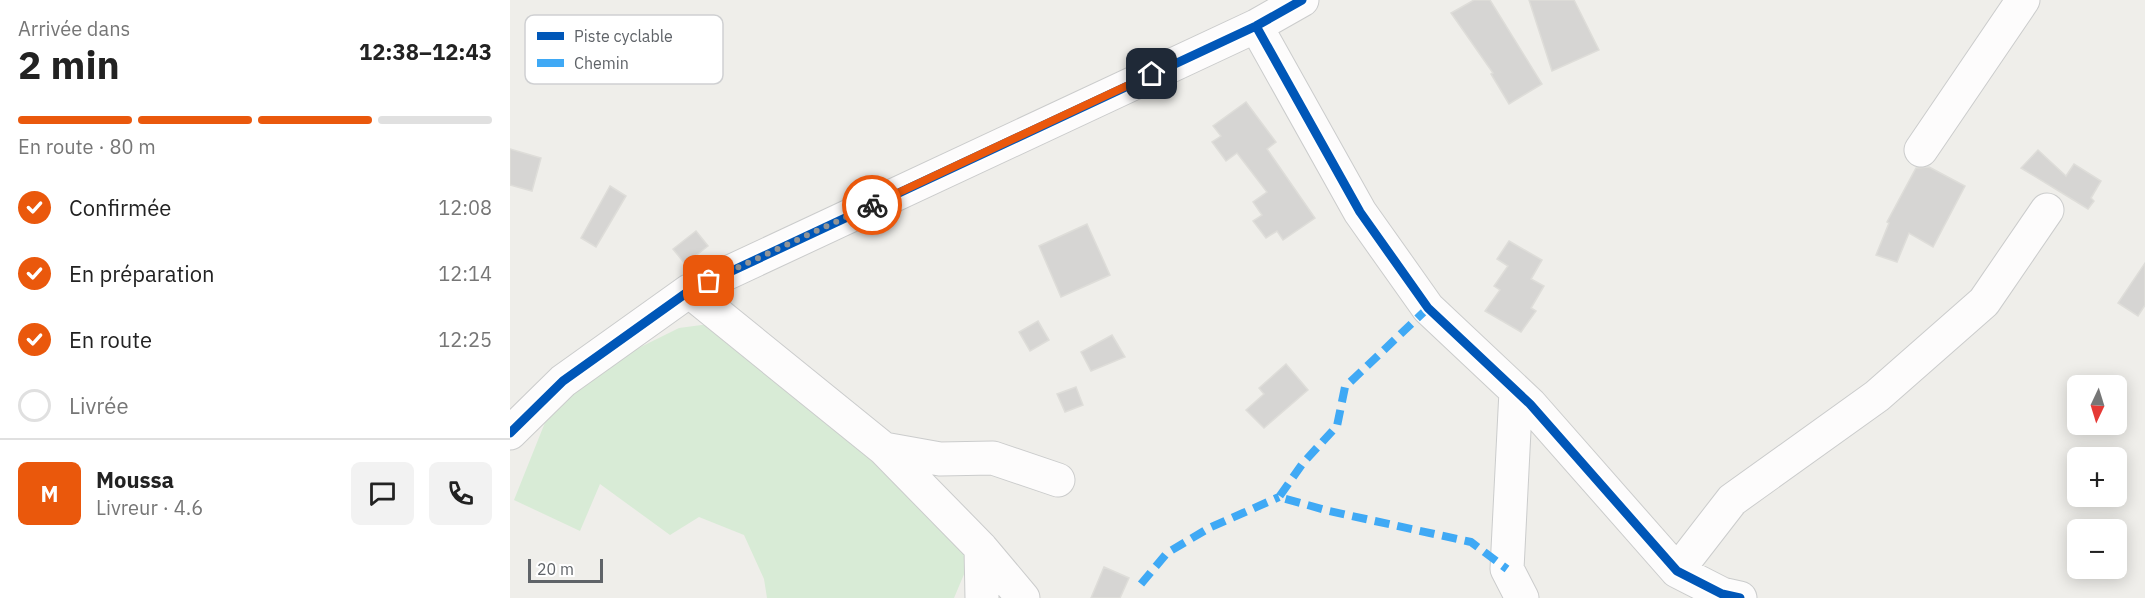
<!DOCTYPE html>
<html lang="fr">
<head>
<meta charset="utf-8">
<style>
  :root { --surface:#fff; --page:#f2f2f2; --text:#222; --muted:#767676; --line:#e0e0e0; --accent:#ea580c }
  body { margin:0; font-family:"IBM Plex Sans",sans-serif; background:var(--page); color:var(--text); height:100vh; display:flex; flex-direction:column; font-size:22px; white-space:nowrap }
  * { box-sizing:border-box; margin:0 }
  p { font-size:20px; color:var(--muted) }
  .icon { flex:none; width:33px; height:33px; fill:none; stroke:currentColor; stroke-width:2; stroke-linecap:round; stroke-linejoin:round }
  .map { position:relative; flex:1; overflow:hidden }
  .side { display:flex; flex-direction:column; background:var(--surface); width:510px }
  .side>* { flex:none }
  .needle { width:39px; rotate:184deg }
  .controls { position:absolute; left:1557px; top:375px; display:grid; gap:12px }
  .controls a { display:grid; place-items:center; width:60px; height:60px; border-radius:9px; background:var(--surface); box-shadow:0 3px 15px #0003; font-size:30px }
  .scale { position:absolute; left:18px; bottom:15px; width:75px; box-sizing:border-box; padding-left:6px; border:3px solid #5f6368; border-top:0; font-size:16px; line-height:21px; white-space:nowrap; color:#5f6368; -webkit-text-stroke:4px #fff; paint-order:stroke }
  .pin { position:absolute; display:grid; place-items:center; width:51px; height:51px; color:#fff; margin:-26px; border-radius:12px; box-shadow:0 3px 9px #0006 }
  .courier { position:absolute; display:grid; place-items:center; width:60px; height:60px; margin:-30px; border:4px solid #ea580c; border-radius:50%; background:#fff; color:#222; box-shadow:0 2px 8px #0007 }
  .summary em { font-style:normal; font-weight:800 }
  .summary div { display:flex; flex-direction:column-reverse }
  .summary { display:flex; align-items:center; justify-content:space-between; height:102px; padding:0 18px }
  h1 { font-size:39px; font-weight:800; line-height:45px }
  .bar { display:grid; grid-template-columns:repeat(4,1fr); gap:9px 6px; align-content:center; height:72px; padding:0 18px }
  .bar i { height:8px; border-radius:4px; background:var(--line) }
  .bar .active { background:var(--accent) }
  .bar p { grid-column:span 4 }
  .line { display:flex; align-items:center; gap:15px; padding:0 18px; border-top:2px solid var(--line) }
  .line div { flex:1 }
  .round { display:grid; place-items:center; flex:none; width:63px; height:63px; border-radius:9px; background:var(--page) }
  ol { padding:0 18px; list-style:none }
  li { display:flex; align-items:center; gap:18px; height:66px }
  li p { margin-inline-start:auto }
  li .icon { padding:6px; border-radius:50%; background:var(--accent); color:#fff; stroke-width:4 }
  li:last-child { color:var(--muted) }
  li i { width:33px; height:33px; border:3px solid var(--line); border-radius:50% }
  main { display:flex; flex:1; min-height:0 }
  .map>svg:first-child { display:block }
  .green { fill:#d8ebd6 }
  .building { fill:#d6d5d3; stroke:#deddd9; stroke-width:1.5 }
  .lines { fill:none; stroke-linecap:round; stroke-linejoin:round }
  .minor-casing { stroke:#cbcccc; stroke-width:35 }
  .minor { stroke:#fdfcfc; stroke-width:33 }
  .quiet { stroke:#3fa9f5; stroke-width:8; stroke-dasharray:15 8; stroke-linecap:butt }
  .cycleway-casing { stroke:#fff; stroke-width:13 }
  .cycleway { stroke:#0057b8; stroke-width:9 }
  .done { stroke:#919496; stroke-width:6; stroke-dasharray:0 10.8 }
  .route { stroke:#ea580c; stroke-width:8 }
  .key { fill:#fff; stroke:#cfd0d2; stroke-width:1.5 }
  .key-label { font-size:16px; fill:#5f6368 }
</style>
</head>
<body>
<main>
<section class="side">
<div class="summary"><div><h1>2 min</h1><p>Arrivée dans</p></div><em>12:38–12:43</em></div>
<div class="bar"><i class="active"></i><i class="active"></i><i class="active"></i><i></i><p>En route · 80 m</p></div>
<ol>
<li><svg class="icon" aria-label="check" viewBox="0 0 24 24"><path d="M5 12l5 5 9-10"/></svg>Confirmée<p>12:08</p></li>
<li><svg class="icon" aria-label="check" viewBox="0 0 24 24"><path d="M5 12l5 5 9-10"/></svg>En préparation<p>12:14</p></li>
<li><svg class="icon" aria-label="check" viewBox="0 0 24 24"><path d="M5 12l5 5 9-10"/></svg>En route<p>12:25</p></li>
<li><i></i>Livrée</li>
</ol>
<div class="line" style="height:108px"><b class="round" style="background:var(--accent);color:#fff">M</b><div><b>Moussa</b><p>Livreur · 4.6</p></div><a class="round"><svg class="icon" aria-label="chat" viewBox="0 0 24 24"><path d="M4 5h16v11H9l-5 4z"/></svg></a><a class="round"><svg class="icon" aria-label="phone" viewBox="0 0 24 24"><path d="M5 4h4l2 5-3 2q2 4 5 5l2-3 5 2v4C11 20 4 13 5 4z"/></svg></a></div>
</section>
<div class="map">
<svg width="1635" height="598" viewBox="0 0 1635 598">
  <rect width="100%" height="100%" fill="#efeeea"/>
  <path class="green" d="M199,324L373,470L460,560L444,598H257L254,579L234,535L189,517L160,535L90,484L70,531L4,500L36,420L74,375L169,328Z"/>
  <path class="building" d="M964,0H980L1032,84L999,104L981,74L983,73L941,13Z
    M1019,0H1064L1089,50L1042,71Z
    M736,102L766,142L757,149L805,218L773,240L767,231L756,238L743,221L752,215L743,202L757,192L727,153L716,161L702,142L711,136L703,126Z
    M0,149L31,158L22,191L0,185Z
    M1528,150L1556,176L1564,164L1591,181L1581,198L1584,201L1578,209L1511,168Z
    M1419,167L1455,186L1423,247L1399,233L1387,262L1366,255L1379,223L1377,222L1406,168Z
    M100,186L116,196L86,247L71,238Z
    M577,224L600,275L551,297L529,246Z
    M186,231L198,246L175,264L163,249Z
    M999,241L1032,260L1021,279L1034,286L1021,308L1026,311L1011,332L975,311L990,290L984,286L998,266L987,259Z
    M1635,263V305L1628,316L1608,303Z
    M528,321L539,340L520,351L509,332Z
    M602,335L615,357L581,371L571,352Z
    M776,364L798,390L754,428L736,410L754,394L749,388Z
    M566,387L573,405L555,412L547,394Z
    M594,567L619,578L610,598H581Z"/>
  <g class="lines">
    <defs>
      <path id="minor" d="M746,26L850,212L918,308L1020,404L1167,571L1212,594L1230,598
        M1411,150L1513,0
        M179,291L374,449L471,548L513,598
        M1006,391L997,569L1012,598
        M0,433L53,381L179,291L746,26L792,0
        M374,449L430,459L483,458L548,480
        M471,548L472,598
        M1167,571L1222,500L1367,396L1474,302L1537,210"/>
    </defs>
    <use href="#minor" class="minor-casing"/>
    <use href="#minor" class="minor"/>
    <path class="quiet" d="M918,308L835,387L827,426L793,463L769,497L819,511L961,542L997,569
      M631,584L657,553L699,528L769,497"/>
    <defs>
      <path id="cycleway" d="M746,26L850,212L918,308L1020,404L1167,571L1212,594L1230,598
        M0,433L53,381L179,291L746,26L792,0"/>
    </defs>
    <use href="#cycleway" class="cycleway-casing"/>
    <use href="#cycleway" class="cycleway"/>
  </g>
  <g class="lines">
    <path class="done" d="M199,281L362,205"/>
    <path class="route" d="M362,205L642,74"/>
  </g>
  <rect x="15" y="15" width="198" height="69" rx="9" class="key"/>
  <rect x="27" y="32" width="27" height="8" fill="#0057b8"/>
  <rect x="27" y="59" width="27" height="8" fill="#3fa9f5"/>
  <g class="key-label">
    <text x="64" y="42">Piste cyclable</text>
    <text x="64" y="69">Chemin</text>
  </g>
</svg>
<div class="controls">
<a><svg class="needle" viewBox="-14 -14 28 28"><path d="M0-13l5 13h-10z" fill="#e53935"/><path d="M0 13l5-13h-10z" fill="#767676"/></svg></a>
<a>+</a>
<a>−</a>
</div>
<div class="scale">20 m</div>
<div class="pin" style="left:199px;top:281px;background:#ea580c"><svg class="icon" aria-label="bag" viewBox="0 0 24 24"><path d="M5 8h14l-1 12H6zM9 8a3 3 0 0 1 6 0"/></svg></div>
<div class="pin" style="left:642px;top:74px;background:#1f2937"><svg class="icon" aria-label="home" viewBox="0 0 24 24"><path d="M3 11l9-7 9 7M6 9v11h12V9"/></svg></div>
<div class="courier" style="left:362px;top:205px"><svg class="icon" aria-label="bike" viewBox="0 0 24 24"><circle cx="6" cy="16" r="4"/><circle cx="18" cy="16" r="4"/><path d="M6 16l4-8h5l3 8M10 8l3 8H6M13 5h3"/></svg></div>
</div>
</main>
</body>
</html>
